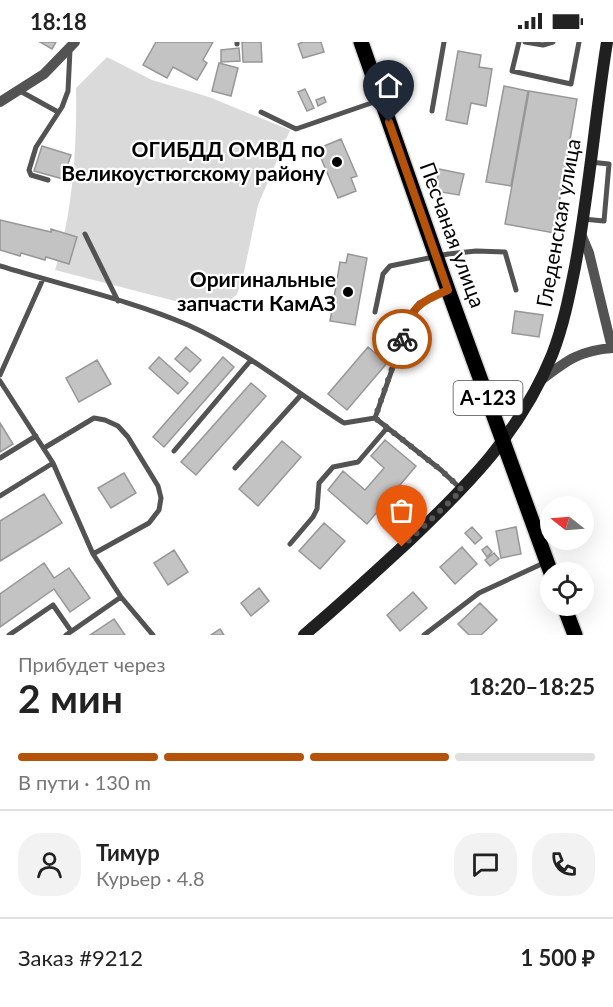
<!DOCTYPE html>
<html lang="ru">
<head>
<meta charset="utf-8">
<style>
  :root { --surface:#fff; --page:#f2f2f2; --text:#222; --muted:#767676; --line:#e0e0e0; --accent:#b45309 }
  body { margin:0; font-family:Lato,sans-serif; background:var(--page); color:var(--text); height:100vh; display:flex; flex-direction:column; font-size:22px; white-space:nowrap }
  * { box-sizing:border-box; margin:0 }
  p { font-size:20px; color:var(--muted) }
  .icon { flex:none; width:33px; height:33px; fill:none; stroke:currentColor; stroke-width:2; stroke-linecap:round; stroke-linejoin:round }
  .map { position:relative; height:593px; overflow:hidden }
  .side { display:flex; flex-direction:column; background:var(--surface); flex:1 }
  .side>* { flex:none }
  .needle { width:39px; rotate:287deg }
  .fabs { position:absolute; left:540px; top:454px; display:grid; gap:12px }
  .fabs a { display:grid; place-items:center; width:54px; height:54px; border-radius:50%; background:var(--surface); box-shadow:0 6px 24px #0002; font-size:30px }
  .pin { position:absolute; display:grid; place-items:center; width:51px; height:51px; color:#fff; margin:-62px -26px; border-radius:50% 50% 50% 0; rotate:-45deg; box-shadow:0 0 6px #0007 }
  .pin .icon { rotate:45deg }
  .courier { position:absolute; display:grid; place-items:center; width:60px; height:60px; margin:-30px; border:4px solid #b45309; border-radius:50%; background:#fff; color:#222; box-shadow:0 2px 8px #0007 }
  .head em { font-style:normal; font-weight:700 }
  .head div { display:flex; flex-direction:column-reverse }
  .head { display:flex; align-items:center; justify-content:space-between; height:102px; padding:0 18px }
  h1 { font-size:39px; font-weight:700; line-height:45px }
  .bar { display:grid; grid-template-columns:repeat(4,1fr); gap:9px 6px; align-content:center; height:72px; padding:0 18px }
  .bar i { height:8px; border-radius:4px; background:var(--line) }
  .bar .active { background:var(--accent) }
  .bar p { grid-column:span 4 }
  .line { display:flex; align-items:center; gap:15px; padding:0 18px; border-top:2px solid var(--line) }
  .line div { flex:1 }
  .round { display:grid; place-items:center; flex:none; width:63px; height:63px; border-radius:24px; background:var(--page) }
  .status { display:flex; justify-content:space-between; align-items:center; height:42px; padding:0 30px; background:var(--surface); direction:ltr }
  .status svg { height:16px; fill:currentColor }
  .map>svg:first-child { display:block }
  .green { fill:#dadada }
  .building { fill:#c3c3c3; stroke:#979797; stroke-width:1.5 }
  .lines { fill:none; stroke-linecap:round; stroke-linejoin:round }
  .primary-casing { stroke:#dbdbdb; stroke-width:18 }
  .service { stroke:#535353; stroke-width:5 }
  .minor { stroke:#535353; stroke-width:10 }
  .secondary { stroke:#202020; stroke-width:12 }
  .primary { stroke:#000; stroke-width:15 }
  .done { stroke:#595959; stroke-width:6; stroke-dasharray:0 10.8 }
  .route { stroke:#b45309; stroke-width:8 }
  .poi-dot { fill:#000; stroke:#fff; stroke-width:2 }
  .labels { text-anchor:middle; stroke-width:4.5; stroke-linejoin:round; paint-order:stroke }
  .shield { fill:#fff; stroke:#4c4c4c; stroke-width:1.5 }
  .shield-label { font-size:20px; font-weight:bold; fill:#000 }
  .poi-label { font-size:21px; font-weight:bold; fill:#000; stroke:#fff; text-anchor:end }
  .street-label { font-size:21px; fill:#000; stroke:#fff }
</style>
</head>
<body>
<div class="status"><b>18:18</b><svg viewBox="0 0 49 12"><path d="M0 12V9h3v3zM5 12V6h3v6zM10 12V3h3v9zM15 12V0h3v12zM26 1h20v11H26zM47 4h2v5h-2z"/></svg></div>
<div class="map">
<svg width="613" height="593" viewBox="0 0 613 593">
  <rect width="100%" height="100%" fill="#fff"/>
  <path class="green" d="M107,15L152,38L209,55L290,88L258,163L243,235L237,252L224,264L175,259L55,228C73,169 77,107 76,46Z"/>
  <path class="building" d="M40,0H56L52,7Z
    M156,0H213L203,18L207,21L197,38L173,25L167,36L143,23Z
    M242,0H261L262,20H243Z
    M303,0H321L324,10L303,16L298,2Z
    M239,6L240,19L221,20V8Z
    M458,9L481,13L479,25L492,27L486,64L471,61L467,82L446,78Z
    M219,21L238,26L231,54L212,49Z
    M504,44L528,49L511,144L486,140Z
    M305,47L314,66L307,69L298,50Z
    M529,49L577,57L554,191L505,182Z
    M324,55L326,60L318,64L316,58Z
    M341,97L357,134L351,136L356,149L338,156L317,107Z
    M42,104L71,113L63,137L34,129Z
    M439,127L464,132L459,153L435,149Z
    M0,178L51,190V187L77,195L69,222L46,215L45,218L21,211L20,214L0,208Z
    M348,212L367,216L355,283L330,279L340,220L346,221Z
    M515,269L543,273L539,295L512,291Z
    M186,305L201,318L190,330L175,317Z
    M368,305L387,321L347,368L328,352Z
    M159,315L188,341L178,352L149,326Z
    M223,315L234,325L164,405L153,395Z
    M97,318L111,342L79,360L66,336Z
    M251,341L266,354L196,433L181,420Z
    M0,381L13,402L0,410Z
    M385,398L416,424L367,482L328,448L343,429L365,448L384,426L371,414Z
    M282,399L301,415L258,464L239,447Z
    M124,431L136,451L111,466L98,446Z
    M44,452L62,481L0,519V479Z
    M324,481L345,499L320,527L299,509Z
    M472,485L482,496L475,502L465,491Z
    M516,485L521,512L501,516L496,489Z
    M487,504L492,510L487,515L482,508Z
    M462,505L477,522L455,542L440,525Z
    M174,508L188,530L168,543L154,521Z
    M494,511L499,517L490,524L485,518Z
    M44,521L54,536L69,526L90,556L70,570L54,547L0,585V552Z
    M259,546L269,559L251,574L241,561Z
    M413,550L427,566L400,589L387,573Z
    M480,561L497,578L481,593H469L458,582Z
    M114,577L125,593H90Z
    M220,587L224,593H211Z"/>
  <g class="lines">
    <defs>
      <path id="primary" d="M361,0L448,248L551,531
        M564,564L575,593"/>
    </defs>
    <use href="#primary" class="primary-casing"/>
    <path class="service" d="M519,0L512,29L571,42L579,0
      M525,0L543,3L553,0
      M237,2V0
      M20,49L58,70
      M432,69L444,0
      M261,70L296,87L380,58
      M48,138L31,133L29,128L36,105L62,65L68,49L70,8
      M583,177L604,179L609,122L590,120
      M85,192L118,259
      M0,224C61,243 131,258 188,283C244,308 293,348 344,381L375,376L441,428L461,447
      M375,270L383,232L390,224L448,212L476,209L505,210L516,248
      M0,333L43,237
      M0,339L53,421L93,512L121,555L153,593
      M375,376L412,271L419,261L447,249
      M44,406L94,376L105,378L118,384L128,395L158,444L161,456L159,468L149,481L93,512
      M174,409L251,318
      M0,416L36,394
      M235,426L301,353
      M0,454L53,421
      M290,502L313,475L317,467L319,441L333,425L358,420L387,386
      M9,593L53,563L71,589
      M66,593L121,555
      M424,593L479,551L546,520"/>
    <path class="minor" d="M0,60L44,32L75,0
      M581,192L589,211L612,306
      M540,339C566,319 580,308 613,306"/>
    <path class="secondary" d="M304,593C340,563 374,531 409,499C468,443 520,391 552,313C563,285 569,255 575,225C589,151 595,75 607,0"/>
    <use href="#primary" class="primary"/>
  </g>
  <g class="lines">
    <path class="done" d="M402,297L375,376L441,428L462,448L402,505"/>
    <path class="route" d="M389,80L448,248C416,262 413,264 402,297"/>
  </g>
  <g class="poi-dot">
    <circle cx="337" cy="120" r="6"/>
    <circle cx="348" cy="250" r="6"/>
  </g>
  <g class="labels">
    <rect class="shield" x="453.5" y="339" width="69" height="34" rx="4.5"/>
    <g class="shield-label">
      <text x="488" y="363">А-123</text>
    </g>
    <g class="poi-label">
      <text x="325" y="115">ОГИБДД ОМВД по<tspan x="325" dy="24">Великоустюгскому району</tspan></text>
      <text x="336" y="245">Оригинальные<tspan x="336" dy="24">запчасти КамАЗ</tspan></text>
    </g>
    <g class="street-label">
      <text transform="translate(559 181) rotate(-80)" y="7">Гледенская улица</text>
      <text transform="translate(452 193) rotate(70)" y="7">Песчаная улица</text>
    </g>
  </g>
</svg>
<div class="fabs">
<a><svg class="needle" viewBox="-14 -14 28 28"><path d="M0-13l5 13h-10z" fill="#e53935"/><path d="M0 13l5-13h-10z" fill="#767676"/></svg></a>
<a><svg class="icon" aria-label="locate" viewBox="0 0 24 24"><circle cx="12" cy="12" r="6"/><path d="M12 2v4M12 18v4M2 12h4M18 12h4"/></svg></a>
</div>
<div class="pin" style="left:402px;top:505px;background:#ea580c"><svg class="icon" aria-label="bag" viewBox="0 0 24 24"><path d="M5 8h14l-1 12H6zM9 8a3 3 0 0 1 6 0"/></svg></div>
<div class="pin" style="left:389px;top:80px;background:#1f2937"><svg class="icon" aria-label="home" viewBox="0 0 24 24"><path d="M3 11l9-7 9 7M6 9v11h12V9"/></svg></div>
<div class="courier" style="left:402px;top:297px"><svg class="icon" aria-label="bike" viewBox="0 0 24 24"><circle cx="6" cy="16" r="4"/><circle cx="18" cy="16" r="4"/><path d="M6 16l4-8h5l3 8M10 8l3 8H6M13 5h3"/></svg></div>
</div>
<section class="side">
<div class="head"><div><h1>2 мин</h1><p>Прибудет через</p></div><em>18:20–18:25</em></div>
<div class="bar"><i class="active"></i><i class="active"></i><i class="active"></i><i></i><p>В пути · 130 m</p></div>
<div class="line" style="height:108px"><a class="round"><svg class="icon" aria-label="person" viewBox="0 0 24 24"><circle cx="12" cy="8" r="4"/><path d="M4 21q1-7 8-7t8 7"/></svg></a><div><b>Тимур</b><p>Курьер · 4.8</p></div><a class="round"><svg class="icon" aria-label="chat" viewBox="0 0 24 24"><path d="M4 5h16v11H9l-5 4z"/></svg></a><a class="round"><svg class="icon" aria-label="phone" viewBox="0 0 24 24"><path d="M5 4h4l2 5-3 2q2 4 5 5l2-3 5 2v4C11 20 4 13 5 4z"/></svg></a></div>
<div class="line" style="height:78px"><div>Заказ #9212</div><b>1 500 ₽</b></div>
</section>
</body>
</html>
